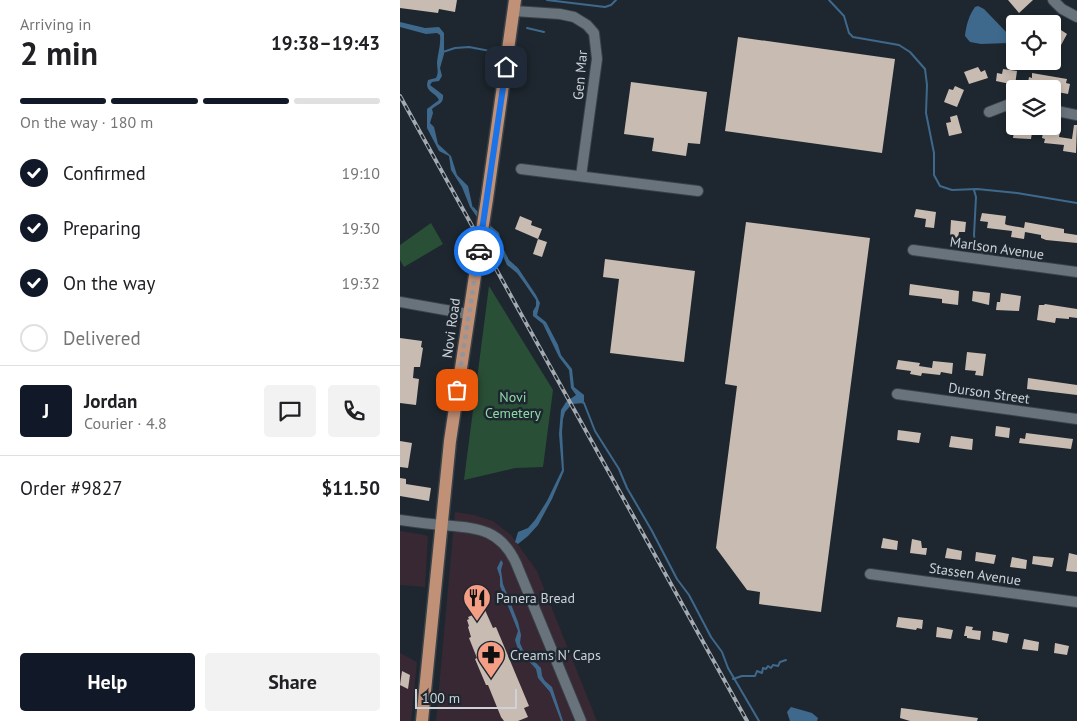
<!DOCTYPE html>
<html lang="en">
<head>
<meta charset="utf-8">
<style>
  :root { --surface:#fff; --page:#f2f2f2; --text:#202124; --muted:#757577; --line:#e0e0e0; --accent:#111827 }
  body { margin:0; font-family:"PT Sans",sans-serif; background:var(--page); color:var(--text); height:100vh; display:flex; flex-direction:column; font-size:19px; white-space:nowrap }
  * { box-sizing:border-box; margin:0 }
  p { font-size:16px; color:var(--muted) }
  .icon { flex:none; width:28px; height:28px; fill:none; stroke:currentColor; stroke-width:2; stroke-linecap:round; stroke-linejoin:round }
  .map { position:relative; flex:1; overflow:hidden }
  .sheet { display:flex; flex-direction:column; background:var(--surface); width:400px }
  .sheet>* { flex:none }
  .controls { position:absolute; left:606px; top:15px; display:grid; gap:10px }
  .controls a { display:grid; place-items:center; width:55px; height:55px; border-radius:5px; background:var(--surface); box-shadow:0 2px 8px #0003; font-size:25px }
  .scale { position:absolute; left:15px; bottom:12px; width:102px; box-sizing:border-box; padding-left:5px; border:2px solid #ccd2d8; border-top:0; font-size:14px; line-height:18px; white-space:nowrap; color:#ccd2d8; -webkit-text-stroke:4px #1e272f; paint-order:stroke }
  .pin { position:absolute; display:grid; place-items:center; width:42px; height:42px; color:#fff; margin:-21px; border-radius:10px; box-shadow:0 2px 8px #0006 }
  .courier { position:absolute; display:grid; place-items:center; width:50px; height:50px; margin:-25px; border:4px solid #1a73e8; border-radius:50%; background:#fff; color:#222; box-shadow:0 1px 6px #0007 }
  .summary em { font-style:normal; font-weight:800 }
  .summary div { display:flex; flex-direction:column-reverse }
  .summary { display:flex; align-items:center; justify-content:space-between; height:85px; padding:0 20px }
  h1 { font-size:32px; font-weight:800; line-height:38px }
  .bar { display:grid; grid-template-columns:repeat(4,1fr); gap:8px 5px; align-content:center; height:60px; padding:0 20px }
  .bar i { height:6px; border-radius:4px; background:var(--line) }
  .bar .current { background:var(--accent) }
  .bar p { grid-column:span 4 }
  .line { display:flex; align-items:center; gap:12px; padding:0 20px; border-top:1px solid var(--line) }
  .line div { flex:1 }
  .round { display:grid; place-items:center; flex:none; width:52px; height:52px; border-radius:5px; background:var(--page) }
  ol { padding:0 20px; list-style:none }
  li { display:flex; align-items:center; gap:15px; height:55px }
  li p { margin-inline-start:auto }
  li .icon { padding:5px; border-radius:50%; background:var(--accent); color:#fff; stroke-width:4 }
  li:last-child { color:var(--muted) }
  li i { width:28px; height:28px; border:2px solid var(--line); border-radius:50% }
  .cta { display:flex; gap:10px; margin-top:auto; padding:10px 20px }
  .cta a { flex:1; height:58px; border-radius:5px; background:var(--accent); color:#fff; font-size:20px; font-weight:800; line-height:58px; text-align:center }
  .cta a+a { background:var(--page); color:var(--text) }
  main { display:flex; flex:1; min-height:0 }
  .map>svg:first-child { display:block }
  .commercial { fill:#372833 }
  .green { fill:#2a4f37 }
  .water { fill:#3e698d }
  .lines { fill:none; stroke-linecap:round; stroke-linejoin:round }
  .stream { stroke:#3e698d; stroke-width:2 }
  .building { fill:#c8bbb1 }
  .minor-casing { stroke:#3a4249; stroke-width:12 }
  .major-casing { stroke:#3a4249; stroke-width:15 }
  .minor { stroke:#68737c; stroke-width:10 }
  .major { stroke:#c19177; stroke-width:12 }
  .rail-casing { stroke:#a4aab1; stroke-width:4 }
  .rail { stroke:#1e272f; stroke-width:2; stroke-dasharray:5.5; stroke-linecap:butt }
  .major-bridge-casing { stroke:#3a4249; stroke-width:15; stroke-linecap:butt }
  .major-bridge { stroke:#c19177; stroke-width:12 }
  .done { stroke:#8f969d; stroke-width:5; stroke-dasharray:0 9 }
  .route { stroke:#1a73e8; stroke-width:6 }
  .labels { text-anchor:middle; stroke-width:5; stroke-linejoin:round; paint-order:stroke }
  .street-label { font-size:14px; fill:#ccd2d8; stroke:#1e272f }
  .park-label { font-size:14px; fill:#8cd8a5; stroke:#1e272f }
  .poi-label { font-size:14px; fill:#ccd2d8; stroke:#1e272f; text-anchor:start }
</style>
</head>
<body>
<main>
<section class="sheet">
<div class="summary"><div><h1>2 min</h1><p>Arriving in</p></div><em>19:38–19:43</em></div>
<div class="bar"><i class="current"></i><i class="current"></i><i class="current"></i><i></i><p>On the way · 180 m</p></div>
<ol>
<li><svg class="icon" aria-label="check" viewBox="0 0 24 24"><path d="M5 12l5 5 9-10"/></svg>Confirmed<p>19:10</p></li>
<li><svg class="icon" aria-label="check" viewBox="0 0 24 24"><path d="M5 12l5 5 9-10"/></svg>Preparing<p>19:30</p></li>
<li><svg class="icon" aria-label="check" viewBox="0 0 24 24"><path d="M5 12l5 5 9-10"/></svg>On the way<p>19:32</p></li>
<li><i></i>Delivered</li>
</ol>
<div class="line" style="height:90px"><b class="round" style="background:var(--accent);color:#fff">J</b><div><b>Jordan</b><p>Courier · 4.8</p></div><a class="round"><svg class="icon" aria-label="chat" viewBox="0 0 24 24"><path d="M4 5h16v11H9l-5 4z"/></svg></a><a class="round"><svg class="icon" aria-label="phone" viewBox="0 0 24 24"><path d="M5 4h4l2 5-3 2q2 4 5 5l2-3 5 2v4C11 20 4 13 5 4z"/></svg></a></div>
<div class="line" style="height:65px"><div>Order #9827</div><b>$11.50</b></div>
<div class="cta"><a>Help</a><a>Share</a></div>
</section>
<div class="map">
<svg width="677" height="721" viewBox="0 0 677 721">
  <rect width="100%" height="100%" fill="#1e272f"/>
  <path class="commercial" d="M55,512L74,515L93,521L111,535L137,571L197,721H36Z
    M0,531L25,535L28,537L25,587L0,585Z
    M0,653L17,662L11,721H0Z"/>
  <path class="green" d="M31,223L43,244L4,267L0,260V245Z
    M89,286L153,390L143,467L115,468L64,480Z"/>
  <path class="water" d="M578,6L584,9L608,34L610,38L609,43L581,44L570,42L565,36C566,26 569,15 575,7Z
    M0,22L25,28L39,27L44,33V54L40,68L42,76L39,81L32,82L30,85L43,95C44,104 37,104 32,109L33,113L30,123L34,127L38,144L51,156L57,175L68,186L73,209L78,215L99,233L102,246L109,260L118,268L136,295L140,303L137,315L146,322L158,345L161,355L172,369L174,387L184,395V403L172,404L165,412L163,419L162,432L164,471L152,499L138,525L128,536L118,544L115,542L118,532L128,528L135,520L147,501L162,470L159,434L161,410L166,402L176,395L171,388L169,370L159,357L143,324L133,316V311L136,306V300L125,284L117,273L107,265L97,243L95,234L77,217L70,207L62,187L51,170L49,156L39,151L27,128V109L39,100C34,91 24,92 28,80L36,78C39,72 37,69 37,62C38,53 41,45 40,35L37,33L26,34L0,27Z
    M101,560L103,563L101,570L103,584L118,622L121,635L120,643L123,650L141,668L142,676L145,681L152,687L163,721H161L150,692L138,678L136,669L118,649L115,640L118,631L100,586V577L97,568Z
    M391,707L412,713L418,718L417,721H390L387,712Z"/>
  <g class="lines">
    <path class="stream" d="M147,0L205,7L211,5L216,0
      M429,0L444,16L449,33L453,37L499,45L510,52L525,69L527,85L526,113L534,153V175L540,186L552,190L577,189L617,193L677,203
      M127,28L144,32
      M43,52L55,48L69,47L90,51
      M574,190L576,197L574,235L576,251L595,256
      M73,208L80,216
      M182,402L184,403L195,431L219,469L227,488L252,531L277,579L289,595L311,637L322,652L328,668L359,721
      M333,679L342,676H355L357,671L362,673L363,668L366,669L368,666L371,668L373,665L378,666L380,662L386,660"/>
  </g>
  <path class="building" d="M0,0H57L55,12L39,9L38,13L0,8Z
    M608,0H633L619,13Z
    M652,29L659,32L661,30L667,34L660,47L652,42Z
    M338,37L495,59L482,153L325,131Z
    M578,67L581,72L585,70L588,78L569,84L564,72Z
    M603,69L617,71L615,85L596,81L597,73L602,74Z
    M632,73L667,79L666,83L670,84L668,94L657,92L652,89L627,88L629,77L632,78Z
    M231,82L307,92L300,144L288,143L286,156L252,151L254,138L224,134Z
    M555,86L564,90L557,107L544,102L549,89L553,90Z
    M557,115L562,133L549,136L546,123L551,122L550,117Z
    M674,125H677L676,153L663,151L664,145L644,143L645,139L642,138L644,127L660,131L659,137L672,139Z
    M618,126H633L631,139L613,138L614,132H615Z
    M516,209L536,212L534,228L525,227L526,219L514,217Z
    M582,213L606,216L605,224L607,225L624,228L625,222L664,229V233L677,235V243L646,240L641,238V235L625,232L624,239L611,237L612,231L587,228L588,222L580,221Z
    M120,216L132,221L131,225L142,229L138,239L147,242L142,257L133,254L138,239L115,229Z
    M551,220L566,222L565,232H559L558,238L550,237Z
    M346,222L470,238L421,612L359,604L360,592L347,590L316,548L337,386L325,384Z
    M205,259L295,271L284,362L210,353L219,279L203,277Z
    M510,284L559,291L558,305L542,303V299L509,295Z
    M573,291L590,293L589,305L572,301Z
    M601,293L621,296L619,311L596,310L597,302H600Z
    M645,304L677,309V318L669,317V319L656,318L655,323L637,320L639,305H644Z
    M0,338L22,341L21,347L23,348L20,367H14L13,378L19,379L16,405L0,403Z
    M567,352L586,354L583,376L575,375L576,371L565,370Z
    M498,360L520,363L519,366L532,368L533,361L553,363L552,374L541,372L540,375L522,373L521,376L510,374L511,371L496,369Z
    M628,378L677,385V395L627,389Z
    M596,426L610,428L609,438L595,436Z
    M498,430L521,433L519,443L497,440Z
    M626,433L673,439L671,449L619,443L620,438L625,439Z
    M551,436L573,439L572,450L549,447Z
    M0,441L12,443L8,468L0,467Z
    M0,478L6,479V484L31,488L29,501L0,496Z
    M483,538L498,541L497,550L481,548Z
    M512,539L521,541L522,548H527L526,555L510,553Z
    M547,548L562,551L561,560L545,558Z
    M576,552L596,555L594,564L575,561Z
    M669,553L677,555V572L666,571Z
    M633,556L654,558L652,567L632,564Z
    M612,557L627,560L626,569L610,567Z
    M85,610L93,628L96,627L129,706L124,708L128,717L118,721H104L101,717L88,685H86L75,659L77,658L69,638L71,637L68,627L69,626L67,620L69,619L68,617Z
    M498,617L523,620L522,629L517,628L516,630L496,627Z
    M566,626L573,627L572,630L581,631L580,640L567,638V636H564Z
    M537,627L553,630L551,639L536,637Z
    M593,631L609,634L607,643L592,640Z
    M624,639L639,642L638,651L622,649Z
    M655,643L669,646L667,655L654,653Z
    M2,671L10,675L8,689L0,685Z
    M501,708L578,718L577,721H510L500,718Z"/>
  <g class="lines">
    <defs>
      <path id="minor" d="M653,0L662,9L677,17
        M114,11L160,14L174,17L187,25L194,33L197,59L181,176
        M652,110L677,115
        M589,112L607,105H615
        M121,169L298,191
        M513,250L677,272
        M0,302L68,314
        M497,394L677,419
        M0,520C14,522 28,524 42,525C76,528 100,528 116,563L181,721
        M470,574L677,602"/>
      <path id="major" d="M87,199L115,0
        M22,721L50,441L76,269"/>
    </defs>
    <use href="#minor" class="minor-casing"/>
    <use href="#major" class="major-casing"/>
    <use href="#minor" class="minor"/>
    <use href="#major" class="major"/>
    <defs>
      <path id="rail" d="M0,96L347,721"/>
    </defs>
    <use href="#rail" class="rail-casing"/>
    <use href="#rail" class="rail"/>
    <defs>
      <path id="major-bridge" d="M76,269L87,199"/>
    </defs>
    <use href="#major-bridge" class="major-bridge-casing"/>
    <use href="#major-bridge" class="major-bridge"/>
  </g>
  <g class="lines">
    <path class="done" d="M57,390L79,251"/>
    <path class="route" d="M79,251L106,67"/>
  </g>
  <defs>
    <symbol id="restaurant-pin" viewBox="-11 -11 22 30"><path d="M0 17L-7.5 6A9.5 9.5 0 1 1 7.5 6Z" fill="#f49e86" stroke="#1e272f"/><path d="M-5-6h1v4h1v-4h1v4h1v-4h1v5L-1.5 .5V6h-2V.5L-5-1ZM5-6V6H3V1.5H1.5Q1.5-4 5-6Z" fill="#111"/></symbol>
    <symbol id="pharmacy-pin" viewBox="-11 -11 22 30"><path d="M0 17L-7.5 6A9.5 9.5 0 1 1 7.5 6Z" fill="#f49e86" stroke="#1e272f"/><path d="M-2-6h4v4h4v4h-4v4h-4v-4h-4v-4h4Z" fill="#111"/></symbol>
  </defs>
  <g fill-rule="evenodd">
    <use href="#restaurant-pin" x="61" y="582" width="32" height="43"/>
    <use href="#pharmacy-pin" x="75" y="639" width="32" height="43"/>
  </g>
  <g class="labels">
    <g class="street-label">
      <text transform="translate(180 75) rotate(-85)" y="5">Gen Mar</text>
      <text transform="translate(597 248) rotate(8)" y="5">Marlson Avenue</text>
      <text transform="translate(51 328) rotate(-82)" y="5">Novi Road</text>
      <text transform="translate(589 393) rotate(8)" y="5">Durson Street</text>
      <text transform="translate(575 574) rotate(8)" y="5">Stassen Avenue</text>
    </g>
    <g class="park-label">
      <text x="113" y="402">Novi<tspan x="113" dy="16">Cemetery</tspan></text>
    </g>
    <g class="poi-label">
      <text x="96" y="603">Panera Bread</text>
      <text x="110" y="660">Creams N' Caps</text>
    </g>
  </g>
</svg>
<div class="controls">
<a><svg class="icon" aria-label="locate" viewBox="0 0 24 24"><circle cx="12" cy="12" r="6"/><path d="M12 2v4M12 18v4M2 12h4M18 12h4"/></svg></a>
<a><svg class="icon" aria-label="layers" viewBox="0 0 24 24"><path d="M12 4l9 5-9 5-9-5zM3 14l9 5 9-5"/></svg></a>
</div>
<div class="scale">100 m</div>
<div class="pin" style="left:57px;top:390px;background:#ea580c"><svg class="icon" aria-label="bag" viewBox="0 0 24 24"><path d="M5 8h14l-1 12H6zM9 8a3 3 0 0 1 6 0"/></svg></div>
<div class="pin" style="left:106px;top:67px;background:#1f2937"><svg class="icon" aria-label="home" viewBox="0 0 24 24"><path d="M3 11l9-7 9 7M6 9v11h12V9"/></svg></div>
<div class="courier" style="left:79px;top:251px"><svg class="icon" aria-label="car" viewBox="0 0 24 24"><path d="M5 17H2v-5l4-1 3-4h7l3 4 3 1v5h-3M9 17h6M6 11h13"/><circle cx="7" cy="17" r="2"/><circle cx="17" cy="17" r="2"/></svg></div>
</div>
</main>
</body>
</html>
